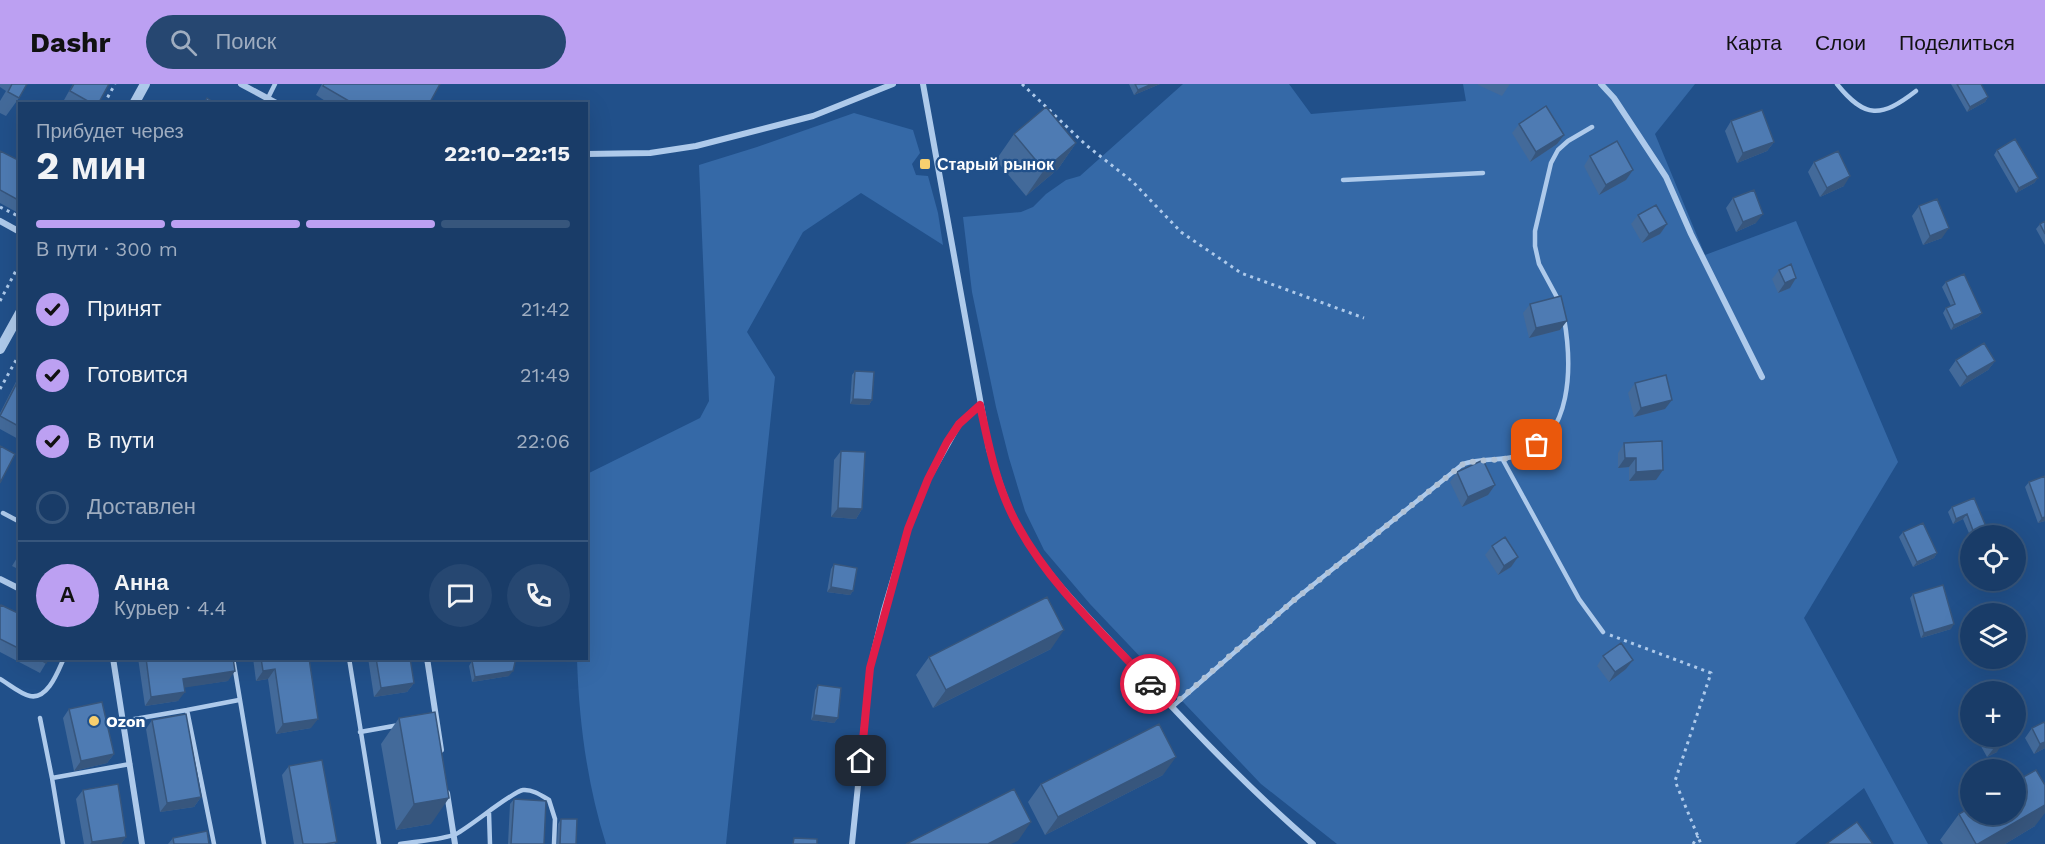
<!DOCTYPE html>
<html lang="ru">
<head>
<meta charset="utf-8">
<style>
  :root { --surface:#193c68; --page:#264771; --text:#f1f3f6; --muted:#9fadc0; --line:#37567c; --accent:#bca0f2 }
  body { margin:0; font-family:"Work Sans",sans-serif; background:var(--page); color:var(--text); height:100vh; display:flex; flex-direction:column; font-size:22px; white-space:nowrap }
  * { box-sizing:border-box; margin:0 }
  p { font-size:20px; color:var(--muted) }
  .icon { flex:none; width:33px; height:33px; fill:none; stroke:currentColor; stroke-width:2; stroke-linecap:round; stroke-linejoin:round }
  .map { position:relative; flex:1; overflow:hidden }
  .panel { position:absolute; left:18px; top:18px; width:570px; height:558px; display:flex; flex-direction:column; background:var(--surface); border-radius:0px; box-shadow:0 6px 24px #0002,0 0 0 2px var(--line) }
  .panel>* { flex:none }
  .buttons { position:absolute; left:1960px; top:441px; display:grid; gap:12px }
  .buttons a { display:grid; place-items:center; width:66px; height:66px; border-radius:50%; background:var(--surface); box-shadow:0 6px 24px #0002,0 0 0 2px var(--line); font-size:30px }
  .pin { position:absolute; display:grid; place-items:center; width:51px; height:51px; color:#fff; margin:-26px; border-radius:12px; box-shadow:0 3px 9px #0006 }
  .courier { position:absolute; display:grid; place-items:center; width:60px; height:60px; margin:-30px; border:4px solid #e11d48; border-radius:50%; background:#fff; color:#222; box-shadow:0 2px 8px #0007 }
  .head em { font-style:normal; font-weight:700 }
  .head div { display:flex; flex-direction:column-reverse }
  .head { display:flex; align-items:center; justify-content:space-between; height:102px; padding:0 18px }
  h1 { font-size:39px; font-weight:700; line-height:45px }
  .bar { display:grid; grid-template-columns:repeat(4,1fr); gap:9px 6px; align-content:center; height:72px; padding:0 18px }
  .bar i { height:8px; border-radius:4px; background:var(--line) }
  .bar .on { background:var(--accent) }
  .bar p { grid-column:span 4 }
  .line { display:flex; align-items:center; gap:15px; padding:0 18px; border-top:2px solid var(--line) }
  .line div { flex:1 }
  .round { display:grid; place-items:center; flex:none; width:63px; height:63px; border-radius:32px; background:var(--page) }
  ol { padding:0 18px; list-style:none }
  li { display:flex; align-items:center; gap:18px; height:66px }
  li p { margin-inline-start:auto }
  li .icon { padding:6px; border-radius:50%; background:var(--accent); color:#111; stroke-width:4 }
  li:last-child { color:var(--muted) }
  li i { width:33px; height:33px; border:3px solid var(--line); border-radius:50% }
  header { display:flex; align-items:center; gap:36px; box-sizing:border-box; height:84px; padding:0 30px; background:var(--accent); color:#111 }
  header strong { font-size:28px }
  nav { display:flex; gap:33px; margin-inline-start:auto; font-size:21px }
  .search { width:420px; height:54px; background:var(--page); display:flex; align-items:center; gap:15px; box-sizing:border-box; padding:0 21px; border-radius:33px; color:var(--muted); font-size:22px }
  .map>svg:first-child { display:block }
  .green { fill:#3569a7 }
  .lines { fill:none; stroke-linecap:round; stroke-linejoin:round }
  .path { stroke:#aecaeb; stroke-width:3; stroke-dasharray:3 4.5; stroke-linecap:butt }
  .service { stroke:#aecaeb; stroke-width:4.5 }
  .minor { stroke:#aecaeb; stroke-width:6 }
  .tertiary { stroke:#aecaeb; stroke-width:10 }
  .wall { fill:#436a9a }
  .shaded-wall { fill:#37567d }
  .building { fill:#4e7bb3; stroke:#37567d; stroke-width:1.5 }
  .done { stroke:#b1c2d6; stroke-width:6; stroke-dasharray:0 10.8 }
  .route { stroke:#e11d48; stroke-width:8 }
  .poi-dot { fill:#f7cf6f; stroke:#21508a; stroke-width:2 }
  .labels { text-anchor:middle; stroke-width:4.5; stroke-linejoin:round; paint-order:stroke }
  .poi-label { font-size:16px; font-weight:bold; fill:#fff; stroke:#21508a; text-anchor:start }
</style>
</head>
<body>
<header>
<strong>Dashr</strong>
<div class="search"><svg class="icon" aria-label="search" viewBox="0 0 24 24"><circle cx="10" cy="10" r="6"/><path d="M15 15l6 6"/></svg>Поиск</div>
<nav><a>Карта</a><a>Слои</a><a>Поделиться</a></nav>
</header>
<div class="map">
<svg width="2045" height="760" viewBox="0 0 2045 760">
  <rect width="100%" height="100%" fill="#21508a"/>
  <path class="green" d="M1183,0H1289L1311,30L1466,17L1463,0H1695L1655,50L1705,171L1796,137L1898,378L1804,534L1928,760H1894L1864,704L1795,760H1337L1261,700L1090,520L1044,466L1025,427L1009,374L996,323L972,208L963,133L1021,128L1033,123L1046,110L1066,96L1080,92Z
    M854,29L913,46L920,69L912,80L916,91L928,92L938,129L943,161L861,109L803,148L747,248L775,293L726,760H606C587,700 579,637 577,575L586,574L587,390L700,334L709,317L699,81L757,63Z"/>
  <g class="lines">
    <path class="path" d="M1022,0L1086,61L1133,98L1181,148L1241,189L1364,234
      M104,20L115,0
      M0,123L20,133
      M0,217L20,179
      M0,305L20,269
      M1610,551L1711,589L1675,697L1701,760
      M1693,760L1698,752"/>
    <path class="service" d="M1837,0C1865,35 1881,34 1916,7
      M268,14L275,0
      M190,20H197
      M1343,96L1483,89
      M1559,217L1539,180L1535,162V147L1551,79L1558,66L1568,57L1592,43
      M1503,376L1579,515L1603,548
      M3,429L20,438
      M233,574L264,760
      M349,574L379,760
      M427,576L437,574
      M0,595C9,600 20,610 30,612C48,616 58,587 64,574
      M1172,623L1293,517L1463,380C1481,374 1499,377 1518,372C1574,355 1572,280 1564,234
      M40,634L52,694
      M123,637L187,626
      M360,648L399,641
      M489,729L490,760
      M63,760L52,694L130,680
      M214,760L187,626L239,616
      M400,760C416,757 442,756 456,750C470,743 513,707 523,706C532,705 541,711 549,716L555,735L554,760"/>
    <path class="minor" d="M241,0L278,20
      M923,0L989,365C997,391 1005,418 1018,442C1043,488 1081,525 1116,563C1179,631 1242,699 1313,760
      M1601,0L1614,14L1666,93L1691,150L1762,293
      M586,70L650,69L696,62L813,32L893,0
      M0,137L20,148
      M0,495L20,505
      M113,574L142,760
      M427,574L441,666
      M447,709L455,760
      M852,760L870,584L884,526L908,445L928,395L959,340L980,321"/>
    <path class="tertiary" d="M134,20L145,0
      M0,265L20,229"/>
  </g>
  <path class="wall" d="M0,0H27L19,14L6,32L0,29V17L6,7L0,3Z
    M73,0H109L98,20H69L64,16Z
    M322,0H440L429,20H330L316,11Z
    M1129,0H1160L1134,11Z
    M1478,0H1510L1502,12L1478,1Z
    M1951,0H1981L1988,13L1985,18L1967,28Z
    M1731,37L1774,58L1767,67L1737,79L1725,47Z
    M1519,40L1564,51L1557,60L1530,78L1512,49Z
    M1014,50L1076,59L1058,85L1026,112L996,76Z
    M1997,66L2038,94L2034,99L2016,109L1994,71Z
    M0,67L20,77V130L0,119Z
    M1590,72L1626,96L1599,111L1584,82Z
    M1814,78L1844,102L1820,113L1808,88Z
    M1733,114L1756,139L1736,148L1726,124Z
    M1919,122L1942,154L1923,161L1912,132Z
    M1638,131L1667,140L1660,150L1642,159L1631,140Z
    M2045,137V161L2036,145L2040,140Z
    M1779,186L1790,204L1778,209L1772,195Z
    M1946,198L1982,229L1978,233L1951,246L1943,229L1946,224L1951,222L1942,203Z
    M1530,220L1560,246L1529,254L1523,229Z
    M1956,276L1995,277L1988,286L1960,303L1949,286Z
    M855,287L872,316L869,321L850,320L852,291Z
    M20,290V356L0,345V329Z
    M1635,299L1665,325L1634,333L1628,309Z
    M1624,359L1656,396L1629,397V383L1618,384V369Z
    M841,367L862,425L856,435L831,433L834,376Z
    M1457,388L1495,401L1488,411L1462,423L1450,398Z
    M2029,398L2045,437L2038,439L2025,403Z
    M1974,414L1990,452H1971V454L1963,435L1953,440L1948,428L1952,423Z
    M1903,448L1937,469L1934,474L1913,483L1899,453Z
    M1492,462L1511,483L1498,491L1485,471Z
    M20,469V486L12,482Z
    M834,480L853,507L850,511L827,508L831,485Z
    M1913,510L1951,545L1921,554L1910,514Z
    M0,522L20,530V574H49L40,589L0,568Z
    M1051,565L933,624L916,591L929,573Z
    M1603,572L1633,576L1626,585L1609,598L1597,582Z
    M138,574H233L228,597L184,603L178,617L145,622Z
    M253,574H309L311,644L276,650L268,595L256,597Z
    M368,574H410L414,599L407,608L374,613Z
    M472,577L509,592L472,598L469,582Z
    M818,601L838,634L834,639L811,636L815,606Z
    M69,625L114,670L107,679L74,687L63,634Z
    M399,634L431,740L396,746L381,660Z
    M152,636L201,713L194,723L160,728L146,645Z
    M2045,640V664L2034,670L2025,654L2032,644Z
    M1978,652H2000L1997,668L1987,673L1977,655Z
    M289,682L335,760H294L282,691Z
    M1163,691L1045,751L1028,718L1041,700Z
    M83,706L126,753L121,760H84L76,715Z
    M514,715L544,760H508L510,720Z
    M1959,730L2035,742L2005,760H1943L1940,756Z
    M561,735L576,760H557L558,740Z
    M173,754L209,760H168Z"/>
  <path class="shaded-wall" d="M1152,0H1160L1134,11L1138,6Z
    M1988,13L1985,18L1967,28L1970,23Z
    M1564,51L1557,60L1530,78L1536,68Z
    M1774,58L1767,67L1737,79L1743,69Z
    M1076,59L1058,85L1026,112L1044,86Z
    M1633,86L1626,96L1599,111L1606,101Z
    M1850,92L1844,102L1820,113L1827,104Z
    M2038,94L2034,99L2016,109L2019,104Z
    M1763,130L1756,139L1736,148L1743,138Z
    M1667,140L1660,150L1642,159L1649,150Z
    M1949,144L1942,154L1923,161L1930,152Z
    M1796,194L1790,204L1778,209L1785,199Z
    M1982,229L1978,233L1951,246L1954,241Z
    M1567,237L1560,246L1529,254L1536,244Z
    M1995,277L1988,286L1960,303L1967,293Z
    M853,315L872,316L869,321L850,320Z
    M1672,316L1665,325L1634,333L1641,324Z
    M1625,374H1636L1629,383L1618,384Z
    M1663,386L1656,396L1629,397L1636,388Z
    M1495,401L1488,411L1462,423L1468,413Z
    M838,424L862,425L856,435L831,433Z
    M1967,430L1963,435L1953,440L1956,435Z
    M2045,433V437L2038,439L2042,434Z
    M1937,469L1934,474L1913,483L1917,478Z
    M1518,473L1511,483L1498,491L1504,482Z
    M831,503L853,507L850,511L827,508Z
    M1954,540L1951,545L1921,554L1924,549Z
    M1064,546L1051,565L933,624L946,606Z
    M1633,576L1626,585L1609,598L1615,588Z
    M275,585L268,595L256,597L263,587Z
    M235,587L228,597L176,605L183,595Z
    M513,587L509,592L472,598L475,593Z
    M414,599L407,608L374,613L381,604Z
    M185,608L178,617L145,622L151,613Z
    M814,631L838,634L834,639L811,636Z
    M318,635L311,644L276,650L283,640Z
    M2003,658L1997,668L1987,673L1994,664Z
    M2045,658V664L2034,670L2040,660Z
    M114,670L107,679L74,687L81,677Z
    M1176,673L1163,691L1045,751L1058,733Z
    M201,713L194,723L160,728L167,719Z
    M449,714L431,740L396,746L414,720Z
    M2045,721V729L2035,742L2005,760H1978Z
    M1031,738L1018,757L1011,760H988Z
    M126,753L121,760H90L92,758Z"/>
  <path class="building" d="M12,0H27L19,14L8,8Z
    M74,0H109L98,20H93L70,7Z
    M324,0H440L429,20H354L323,2Z
    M1135,0H1152L1138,6Z
    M1957,0H1981L1988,13L1970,23Z
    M207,14L216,20H204Z
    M1546,22L1564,51L1536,68L1519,40Z
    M1046,23L1076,59L1044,86L1014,50Z
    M1762,26L1774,58L1743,69L1731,37Z
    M2015,55L2038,94L2019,104L1997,66Z
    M1617,57L1633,86L1606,101L1590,72Z
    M0,67L20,77V117L0,106Z
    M1838,67L1850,92L1827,104L1814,78Z
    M1754,106L1763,130L1743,138L1733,114Z
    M1937,115L1949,144L1930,152L1919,122Z
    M1656,121L1667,140L1649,150L1638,131Z
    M2045,137V150L2040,140Z
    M1791,180L1796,194L1785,199L1779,186Z
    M1964,190L1982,229L1954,241L1946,224L1955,220L1946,198Z
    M1561,212L1567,237L1536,244L1530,220Z
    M1984,259L1995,277L1967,293L1956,276Z
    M855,287L874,288L872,316L853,315Z
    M1666,291L1672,316L1641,324L1635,299Z
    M20,293V343L0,332Z
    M1662,357L1663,386L1636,388V374H1625L1624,359Z
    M0,362L15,370L0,399Z
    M841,367L865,368L862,425L838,424Z
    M1483,376L1495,401L1468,413L1457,388Z
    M2045,392V433L2042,434L2029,398Z
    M1974,414L1990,452H1975L1967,430L1956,435L1952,423Z
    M1923,439L1937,469L1917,478L1903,448Z
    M1505,453L1518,473L1504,482L1492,462Z
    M834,480L857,484L853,507L831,503Z
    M1943,501L1954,540L1924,549L1913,510Z
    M1047,513L1064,546L946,606L929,573Z
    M1,521L20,530V565L0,555V523Z
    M1621,559L1633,576L1615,588L1603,572Z
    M37,574H49L46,579Z
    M146,574H233L235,587L183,595L185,608L151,613Z
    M261,574H309L318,635L283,640L275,585L263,587Z
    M376,574H410L414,599L381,604Z
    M486,574H516L513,587L475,593L472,577Z
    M818,601L841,604L838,634L814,631Z
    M102,618L114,670L81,677L69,625Z
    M435,628L449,714L414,720L399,634Z
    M186,630L201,713L167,719L152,636Z
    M2044,638L2045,640V658L2040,660L2032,644Z
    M1159,640L1176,673L1058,733L1041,700Z
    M1987,652H2000L2003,658L1994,664Z
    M322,676L337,758L325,760H303L289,682Z
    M2036,686L2045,701V721L1978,760H1976L1959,730L1971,723V730H2016V697Z
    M118,700L126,753L92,758L83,706Z
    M1014,705L1031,738L988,760H906Z
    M514,715L546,717L544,760H511Z
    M561,735H577L576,760H560Z
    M1857,738L1873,760H1826Z
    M207,747L209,760H174L173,754Z
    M794,754L817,755V760H793Z"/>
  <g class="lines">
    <path class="done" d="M1150,600L1171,623L1293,517L1463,380C1481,374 1502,378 1520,371C1526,368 1532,364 1537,361"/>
    <path class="route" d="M861,677L870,584L908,445L928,395L947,358L959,340L980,321C989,363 997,405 1018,442C1050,501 1105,551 1150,600"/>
  </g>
  <g class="poi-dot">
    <rect x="919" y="74" width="12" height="12" rx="3"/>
    <circle cx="94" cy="637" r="6"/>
  </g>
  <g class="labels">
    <g class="poi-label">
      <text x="937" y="86">Старый рынок</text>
      <text x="106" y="643">Ozon</text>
    </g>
  </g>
</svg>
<div class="buttons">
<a><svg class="icon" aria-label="locate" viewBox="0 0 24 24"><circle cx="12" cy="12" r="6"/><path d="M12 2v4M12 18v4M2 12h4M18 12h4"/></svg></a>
<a><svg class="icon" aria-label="layers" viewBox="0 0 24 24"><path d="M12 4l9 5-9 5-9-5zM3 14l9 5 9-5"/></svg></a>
<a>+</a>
<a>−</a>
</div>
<div class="pin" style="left:1537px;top:361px;background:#ea580c"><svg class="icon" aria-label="bag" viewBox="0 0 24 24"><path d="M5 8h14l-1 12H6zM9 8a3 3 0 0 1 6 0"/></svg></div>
<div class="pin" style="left:861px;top:677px;background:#1f2937"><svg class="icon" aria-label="home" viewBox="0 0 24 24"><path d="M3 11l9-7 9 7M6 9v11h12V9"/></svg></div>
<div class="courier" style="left:1150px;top:600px"><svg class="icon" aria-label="car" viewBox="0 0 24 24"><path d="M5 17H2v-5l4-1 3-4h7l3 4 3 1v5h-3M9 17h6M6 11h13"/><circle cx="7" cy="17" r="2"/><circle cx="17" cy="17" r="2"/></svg></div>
<section class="panel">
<div class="head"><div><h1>2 мин</h1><p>Прибудет через</p></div><em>22:10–22:15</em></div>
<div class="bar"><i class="on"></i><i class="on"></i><i class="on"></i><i></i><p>В пути · 300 m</p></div>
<ol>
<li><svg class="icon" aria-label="check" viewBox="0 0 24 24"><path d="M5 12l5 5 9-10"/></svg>Принят<p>21:42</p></li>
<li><svg class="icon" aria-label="check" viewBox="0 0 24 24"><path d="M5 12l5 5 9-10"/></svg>Готовится<p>21:49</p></li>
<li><svg class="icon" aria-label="check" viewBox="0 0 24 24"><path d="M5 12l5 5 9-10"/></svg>В пути<p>22:06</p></li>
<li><i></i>Доставлен</li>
</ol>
<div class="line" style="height:108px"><b class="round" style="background:var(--accent);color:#111">А</b><div><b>Анна</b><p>Курьер · 4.4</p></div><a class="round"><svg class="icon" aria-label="chat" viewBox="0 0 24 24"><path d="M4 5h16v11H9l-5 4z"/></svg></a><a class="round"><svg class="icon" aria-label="phone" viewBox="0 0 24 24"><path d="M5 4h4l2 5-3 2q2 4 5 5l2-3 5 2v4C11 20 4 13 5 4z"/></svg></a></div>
</section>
</div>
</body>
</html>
